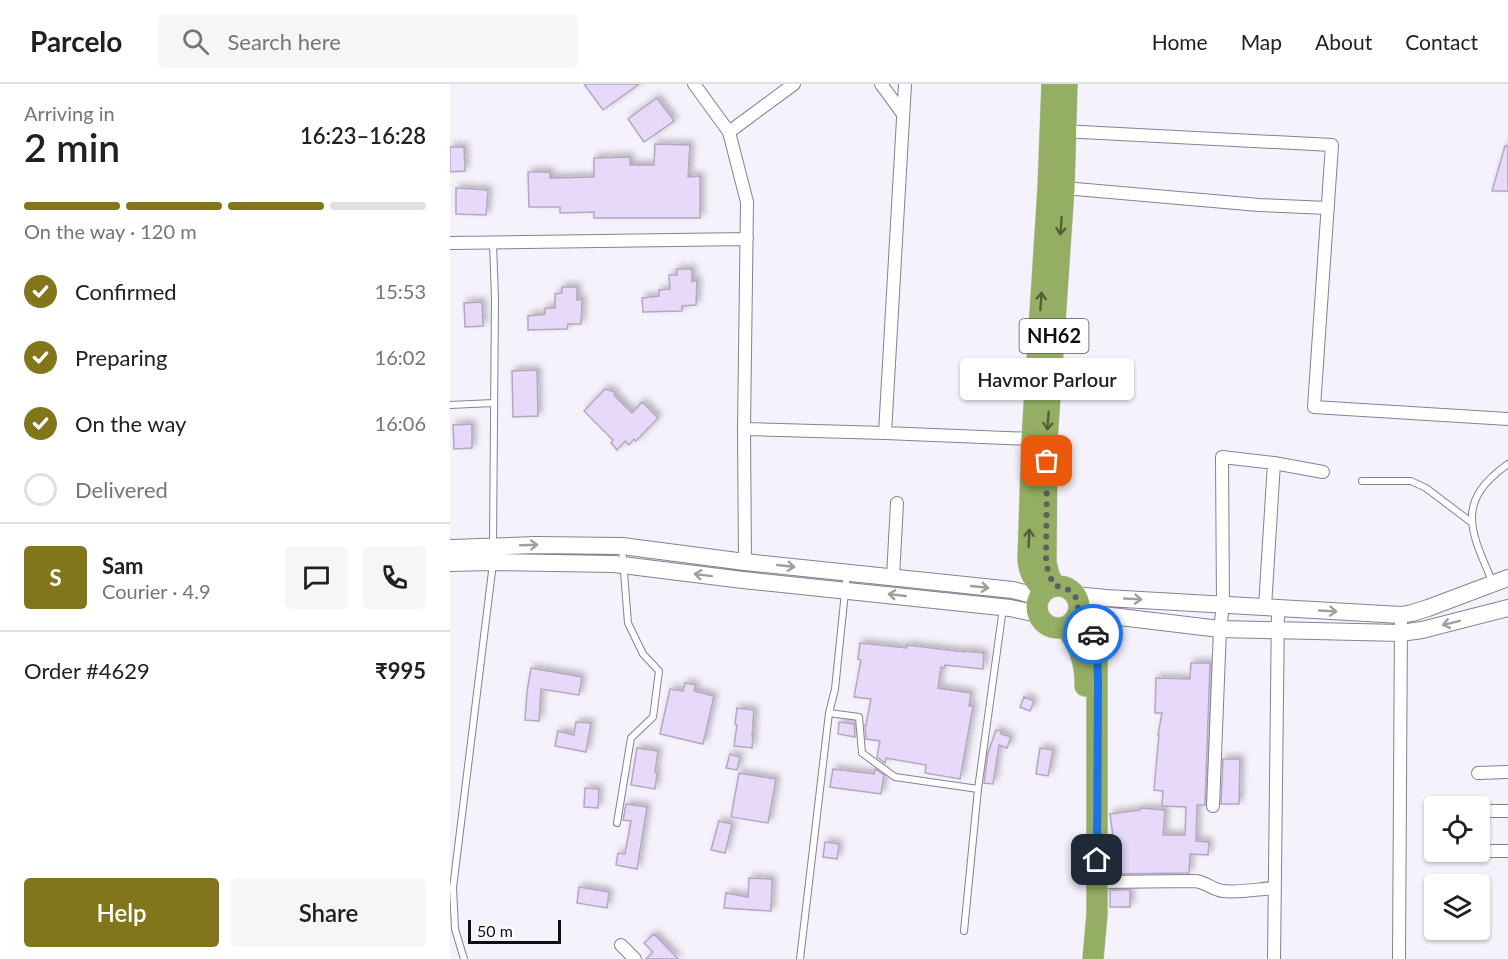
<!DOCTYPE html>
<html lang="en">
<head>
<meta charset="utf-8">
<style>
  :root { --surface:#fff; --page:#f6f6f6; --text:#202124; --muted:#757577; --line:#e0e0e0; --accent:#82761a }
  body { margin:0; font-family:Lato,sans-serif; background:var(--page); color:var(--text); height:100vh; display:flex; flex-direction:column; font-size:22px; white-space:nowrap }
  * { box-sizing:border-box; margin:0 }
  p { font-size:20px; color:var(--muted) }
  .icon { flex:none; width:33px; height:33px; fill:none; stroke:currentColor; stroke-width:2; stroke-linecap:round; stroke-linejoin:round }
  .map { position:relative; flex:1; overflow:hidden }
  .side { display:flex; flex-direction:column; background:var(--surface); width:450px }
  .side>* { flex:none }
  .buttons { position:absolute; left:974px; top:712px; display:grid; gap:12px }
  .buttons a { display:grid; place-items:center; width:66px; height:66px; border-radius:6px; background:var(--surface); box-shadow:0 2px 4px #0004; font-size:30px }
  .scale { position:absolute; left:18px; bottom:15px; width:93px; box-sizing:border-box; padding-left:6px; border:3px solid #100d14; border-top:0; font-size:16px; line-height:21px; white-space:nowrap; color:#100d14; -webkit-text-stroke:4px #fff; paint-order:stroke }
  .pin { position:absolute; display:grid; place-items:center; width:51px; height:51px; color:#fff; margin:-26px; border-radius:12px; box-shadow:0 3px 9px #0006 }
  .courier { position:absolute; display:grid; place-items:center; width:60px; height:60px; margin:-30px; border:4px solid #1a73e8; border-radius:50%; background:#fff; color:#222; box-shadow:0 2px 8px #0007 }
  .bubble { position:absolute; height:42px; border-radius:6px; background:var(--surface); box-shadow:0 2px 4px #0004; font-size:20px; font-weight:600; line-height:42px; text-align:center }
  .overview em { font-style:normal; font-weight:600 }
  .overview div { display:flex; flex-direction:column-reverse }
  .overview { display:flex; align-items:center; justify-content:space-between; height:102px; padding:0 24px }
  h1 { font-size:39px; font-weight:600; line-height:45px }
  .bar { display:grid; grid-template-columns:repeat(4,1fr); gap:9px 6px; align-content:center; height:72px; padding:0 24px }
  .bar i { height:8px; border-radius:4px; background:var(--line) }
  .bar .active { background:var(--accent) }
  .bar p { grid-column:span 4 }
  .line { display:flex; align-items:center; gap:15px; padding:0 24px; border-top:2px solid var(--line) }
  .line div { flex:1 }
  .round { display:grid; place-items:center; flex:none; width:63px; height:63px; border-radius:6px; background:var(--page) }
  ol { padding:0 24px; list-style:none }
  li { display:flex; align-items:center; gap:18px; height:66px }
  li p { margin-inline-start:auto }
  li .icon { padding:6px; border-radius:50%; background:var(--accent); color:#fff; stroke-width:4 }
  li:last-child { color:var(--muted) }
  li i { width:33px; height:33px; border:3px solid var(--line); border-radius:50% }
  .button { display:flex; gap:12px; margin-top:auto; padding:12px 24px }
  .button a { flex:1; height:69px; border-radius:6px; background:var(--accent); color:#fff; font-size:24px; font-weight:600; line-height:69px; text-align:center }
  .button a+a { background:var(--page); color:var(--text) }
  header { display:flex; align-items:center; gap:36px; box-sizing:border-box; height:84px; padding:0 30px; background:var(--surface); border-bottom:2px solid var(--line) }
  header strong { font-size:28px }
  nav { display:flex; gap:33px; margin-inline-start:auto; font-size:21px }
  .search { width:420px; height:54px; background:var(--page); display:flex; align-items:center; gap:15px; box-sizing:border-box; padding:0 21px; border-radius:6px; color:var(--muted); font-size:22px }
  main { display:flex; flex:1; min-height:0 }
  .map>svg:first-child { display:block }
  .building { fill:#e8d9fa; stroke:#b2a8bf; stroke-width:1.5; filter:url(#shadow) }
  .lines { fill:none; stroke-linecap:round; stroke-linejoin:round }
  .lane-casing { stroke:#887f94; stroke-width:8 }
  .street-casing { stroke:#887f94; stroke-width:14 }
  .secondary-casing { stroke:#887f94; stroke-width:18 }
  .highway-casing { stroke:#d4d3d5; stroke-width:22 }
  .lane { stroke:#fff; stroke-width:6 }
  .street { stroke:#fff; stroke-width:12 }
  .secondary { stroke:#fff; stroke-width:16 }
  .highway { stroke:#94ae63; stroke-width:21 }
  .oneway { stroke:#525e3c }
  .oneway2 { stroke:#9f9ea1 }
  .done { stroke:#605d65; stroke-width:6; stroke-dasharray:0 10.8 }
  .route { stroke:#1a73e8; stroke-width:8 }
  .labels { text-anchor:middle; stroke-width:5; stroke-linejoin:round; paint-order:stroke }
  .shield { fill:#fff; stroke:#58565a; stroke-width:1.5 }
  .shield-label { font-size:20px; font-weight:bold; fill:#100d14 }
</style>
</head>
<body>
<header>
<strong>Parcelo</strong>
<div class="search"><svg class="icon" aria-label="search" viewBox="0 0 24 24"><circle cx="10" cy="10" r="6"/><path d="M15 15l6 6"/></svg>Search here</div>
<nav><a>Home</a><a>Map</a><a>About</a><a>Contact</a></nav>
</header>
<main>
<section class="side">
<div class="overview"><div><h1>2 min</h1><p>Arriving in</p></div><em>16:23–16:28</em></div>
<div class="bar"><i class="active"></i><i class="active"></i><i class="active"></i><i></i><p>On the way · 120 m</p></div>
<ol>
<li><svg class="icon" aria-label="check" viewBox="0 0 24 24"><path d="M5 12l5 5 9-10"/></svg>Confirmed<p>15:53</p></li>
<li><svg class="icon" aria-label="check" viewBox="0 0 24 24"><path d="M5 12l5 5 9-10"/></svg>Preparing<p>16:02</p></li>
<li><svg class="icon" aria-label="check" viewBox="0 0 24 24"><path d="M5 12l5 5 9-10"/></svg>On the way<p>16:06</p></li>
<li><i></i>Delivered</li>
</ol>
<div class="line" style="height:108px"><b class="round" style="background:var(--accent);color:#fff">S</b><div><b>Sam</b><p>Courier · 4.9</p></div><a class="round"><svg class="icon" aria-label="chat" viewBox="0 0 24 24"><path d="M4 5h16v11H9l-5 4z"/></svg></a><a class="round"><svg class="icon" aria-label="phone" viewBox="0 0 24 24"><path d="M5 4h4l2 5-3 2q2 4 5 5l2-3 5 2v4C11 20 4 13 5 4z"/></svg></a></div>
<div class="line" style="height:78px"><div>Order #4629</div><b>₹995</b></div>
<div class="button"><a>Help</a><a>Share</a></div>
</section>
<div class="map">
<svg width="1058" height="875" viewBox="0 0 1058 875">
  <defs>
    <filter id="shadow"><feDropShadow dx="3.5" dy="-3.5" stdDeviation="3" flood-color="#0004"/></filter>
  </defs>
  <rect width="100%" height="100%" fill="#f6f2fc"/>
  <path class="building" d="M134,0H189L153,26Z
    M207,14L224,37L194,58L178,35Z
    M205,60L240,61L238,93L250,92V134H144V128L110,129V123H79L78,88H100V94L144,93V74L180,73V81H204Z
    M1055,62H1058V107H1042Z
    M0,63H14L15,87L0,88Z
    M6,104L38,106L36,131L6,130Z
    M227,185H242V198L247,196L246,221L232,222V227L193,228L192,214L209,212V206L220,205L219,191H227Z
    M112,203H127V216L132,215L131,240H118L117,245L78,246V232L95,230V224H105V210L112,209Z
    M32,218L33,242L15,243L14,219Z
    M87,286L88,332L63,333L62,287Z
    M155,305L165,308L164,311L182,329L192,318L208,334L186,357L184,355L179,361L175,357L167,366L161,359L163,356L134,327Z
    M22,340V364L4,365L3,341Z
    M410,559L457,564V561L514,568V567L534,569L533,585L495,581L494,584L491,583L488,604L521,609L519,622H523L510,695L475,689L476,681L436,674L435,679L427,673L430,657L416,655L415,641H416L421,615L404,613L411,576L408,575Z
    M741,579H760L755,721H747L746,757L759,758L758,771L740,770L739,789L660,790V752H663L660,730L690,726L691,724L715,726L713,751H735L736,723L712,722L713,707L704,706L709,651H708L712,629H705L706,594L740,595Z
    M81,584L132,593L129,611L91,605L89,637L75,636L77,608Z
    M235,599L246,601L244,607L264,612L253,660L210,650L220,605L233,607Z
    M574,613L584,617L580,627L570,623Z
    M287,624L304,626L302,652H303L302,664L284,662L287,641L285,640Z
    M126,638L141,639L136,668L105,662L108,647L124,651Z
    M389,638L404,640L405,653L388,650Z
    M546,646L551,647V650L561,653L557,664L549,661L543,700L534,699L538,669Z
    M187,664L208,667L205,688L207,689L205,705L181,701Z
    M590,664L603,666L598,692L586,690Z
    M280,670L290,673L287,686L276,684Z
    M773,675H790L789,720H771Z
    M383,685L424,690L425,685L434,691L431,710L380,703Z
    M289,689L326,695L318,739L281,733Z
    M135,704L149,705L148,724L134,723Z
    M176,720L197,723L187,785L166,781L168,769L175,770L181,737L173,736Z
    M269,737L282,740L275,769L261,766Z
    M375,758L389,760L387,775L373,773Z
    M299,794L322,795L321,827L274,824L276,809L298,813Z
    M129,803L159,808L157,824L127,819Z
    M660,806H680V823H660Z
    M204,850L228,875H196L203,868L194,859Z"/>
  <g class="lines">
    <defs>
      <path id="lane" d="M0,321L43,319
        M912,397H961L976,404L1021,438
        M43,460L45,214L43,159
        M1043,499C1021,448 1004,418 1058,380
        M379,629L409,633L412,669L445,693L528,705
        M167,739L181,654L203,633L209,587L193,570L178,539L172,463
        M514,847L528,705L553,524
        M14,875L5,845L3,804L43,479
        M350,875L379,629L385,605L397,489"/>
      <path id="street" d="M244,0L279,48
        M431,0L453,30
        M455,0L435,349L582,355
        M612,47L882,61L864,323L1058,335
        M614,104L809,121L878,124
        M0,159L297,155
        M294,345L435,349
        M295,478L294,345L297,118L279,48L344,0
        M443,493L447,419
        M815,523L824,379
        M1028,689L1058,688
        M763,722L770,545L773,521L772,373L824,379L873,388
        M1029,727H1058
        M1032,767H1058
        M647,798L745,797C756,798 763,806 773,807C789,809 808,805 824,804
        M171,861L185,875
        M824,875L828,524
        M949,875L951,531"/>
      <path id="secondary" d="M0,464L86,461L172,462L295,478L563,506L589,513
        M0,479L43,478L164,480L293,496L560,524L588,530
        M625,511L656,514L951,531L962,529L978,524L1058,494
        M628,528L770,545L951,549L972,546L1058,524"/>
      <path id="highway" d="M605,502L599,491L596,478L597,357L614,104L617,0
        M587 523a21 21 0 1 1 42 0a21 21 0 1 1-42 0Z
        M594,507C585,497 579,490 578,475L582,355L598,104L602,0
        M626,533C638,541 643,548 647,563V830L643,875
        M615,543C629,560 636,579 635,602"/>
    </defs>
    <use href="#lane" class="lane-casing"/>
    <use href="#street" class="street-casing"/>
    <use href="#secondary" class="secondary-casing"/>
    <use href="#highway" class="highway-casing"/>
    <use href="#lane" class="lane"/>
    <use href="#street" class="street"/>
    <use href="#secondary" class="secondary"/>
    <use href="#highway" class="highway"/>
  </g>
  <defs><path id="oneway-shaft" d="M-6 0H5M1.5-3L5.5 0L1.5 3" fill="none" stroke-width="1.6" stroke-linecap="round" stroke-linejoin="round" transform="scale(1.5)"/></defs>
  <g class="oneway">
    <use href="#oneway-shaft" transform="translate(611 142) rotate(94)"/>
    <use href="#oneway-shaft" transform="translate(591 217) rotate(-86)"/>
    <use href="#oneway-shaft" transform="translate(598 337) rotate(94)"/>
    <use href="#oneway-shaft" transform="translate(579 454) rotate(-88)"/>
  </g>
  <g class="oneway2">
    <use href="#oneway-shaft" transform="translate(79 461) rotate(-2)"/>
    <use href="#oneway-shaft" transform="translate(336 482) rotate(6)"/>
    <use href="#oneway-shaft" transform="translate(253 491) rotate(-173)"/>
    <use href="#oneway-shaft" transform="translate(530 503) rotate(6)"/>
    <use href="#oneway-shaft" transform="translate(447 511) rotate(-174)"/>
    <use href="#oneway-shaft" transform="translate(683 515) rotate(3)"/>
    <use href="#oneway-shaft" transform="translate(878 527) rotate(3)"/>
    <use href="#oneway-shaft" transform="translate(1001 539) rotate(166)"/>
  </g>
  <g class="lines">
    <path class="done" d="M597,377L596,478L599,491L605,502C622,503 633,516 626,533L636,540L643,550"/>
    <path class="route" d="M643,550L647,563L648,599L647,776"/>
  </g>
  <g class="labels">
    <rect class="shield" x="569.5" y="235" width="69" height="34" rx="4.5"/>
    <g class="shield-label">
      <text x="604" y="259">NH62</text>
    </g>
  </g>
</svg>
<div class="buttons">
<a><svg class="icon" aria-label="locate" viewBox="0 0 24 24"><circle cx="12" cy="12" r="6"/><path d="M12 2v4M12 18v4M2 12h4M18 12h4"/></svg></a>
<a><svg class="icon" aria-label="layers" viewBox="0 0 24 24"><path d="M12 4l9 5-9 5-9-5zM3 14l9 5 9-5"/></svg></a>
</div>
<div class="scale">50 m</div>
<div class="pin" style="left:597px;top:377px;background:#ea580c"><svg class="icon" aria-label="bag" viewBox="0 0 24 24"><path d="M5 8h14l-1 12H6zM9 8a3 3 0 0 1 6 0"/></svg></div>
<div class="pin" style="left:647px;top:776px;background:#1f2937"><svg class="icon" aria-label="home" viewBox="0 0 24 24"><path d="M3 11l9-7 9 7M6 9v11h12V9"/></svg></div>
<div class="courier" style="left:643px;top:550px"><svg class="icon" aria-label="car" viewBox="0 0 24 24"><path d="M5 17H2v-5l4-1 3-4h7l3 4 3 1v5h-3M9 17h6M6 11h13"/><circle cx="7" cy="17" r="2"/><circle cx="17" cy="17" r="2"/></svg></div>
<div class="bubble" style="left:510px;top:274px;width:174px">Havmor Parlour</div>
</div>
</main>
</body>
</html>
